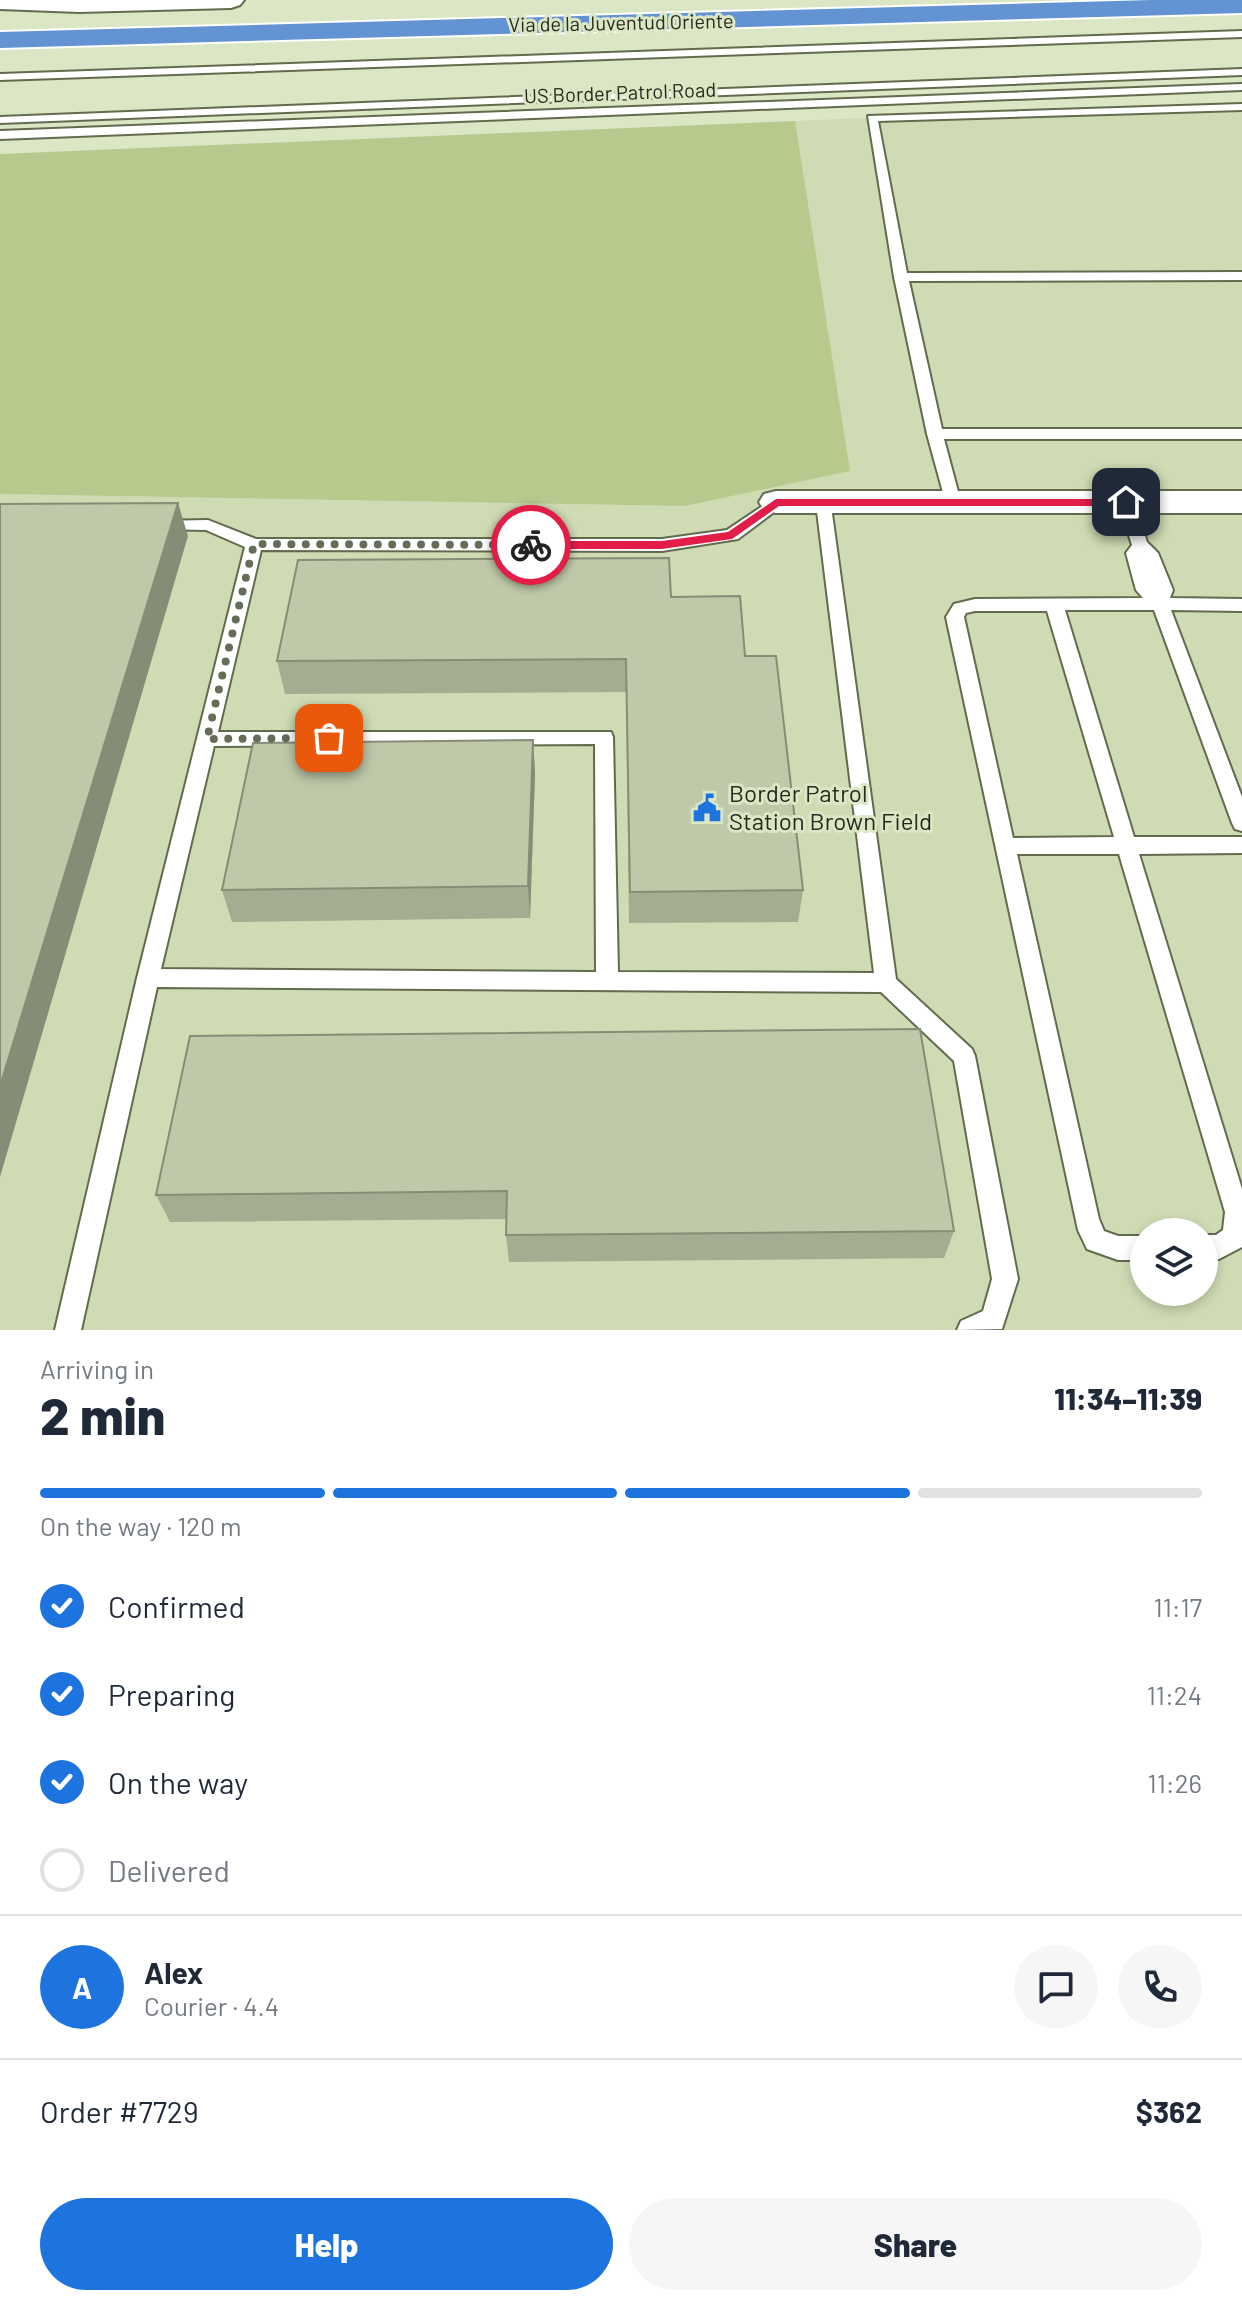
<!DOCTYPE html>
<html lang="en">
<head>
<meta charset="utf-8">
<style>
  :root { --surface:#fff; --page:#f6f6f7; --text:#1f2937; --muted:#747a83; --line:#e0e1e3; --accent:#1e74de }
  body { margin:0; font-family:Barlow,sans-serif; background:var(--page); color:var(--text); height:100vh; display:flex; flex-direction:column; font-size:30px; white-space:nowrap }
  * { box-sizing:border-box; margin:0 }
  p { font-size:26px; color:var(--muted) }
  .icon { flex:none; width:44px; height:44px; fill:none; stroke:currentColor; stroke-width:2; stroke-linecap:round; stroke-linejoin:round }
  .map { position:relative; height:1330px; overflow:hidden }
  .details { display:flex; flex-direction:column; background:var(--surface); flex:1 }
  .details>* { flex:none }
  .fabs { position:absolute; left:1130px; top:1218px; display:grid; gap:16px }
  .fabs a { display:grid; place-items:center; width:88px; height:88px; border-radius:50%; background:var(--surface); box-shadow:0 4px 12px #0003; font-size:40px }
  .pin { position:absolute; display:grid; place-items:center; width:68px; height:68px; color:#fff; margin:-34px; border-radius:16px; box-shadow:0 4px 12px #0006 }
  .courier { position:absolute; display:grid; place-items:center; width:80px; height:80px; margin:-40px; border:6px solid #e11d48; border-radius:50%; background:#fff; color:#222; box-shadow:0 2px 10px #0007 }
  .summary em { font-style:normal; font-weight:800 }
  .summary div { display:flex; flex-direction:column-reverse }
  .summary { display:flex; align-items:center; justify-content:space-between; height:136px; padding:0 40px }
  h1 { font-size:52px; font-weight:800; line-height:60px }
  .bar { display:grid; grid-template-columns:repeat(4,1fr); gap:12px 8px; align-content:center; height:96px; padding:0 40px }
  .bar i { height:10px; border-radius:6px; background:var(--line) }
  .bar .current { background:var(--accent) }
  .bar p { grid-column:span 4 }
  .line { display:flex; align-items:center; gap:20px; padding:0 40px; border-top:2px solid var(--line) }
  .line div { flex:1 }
  .round { display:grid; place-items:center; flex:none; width:84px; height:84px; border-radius:42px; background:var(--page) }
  ol { padding:0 40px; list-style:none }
  li { display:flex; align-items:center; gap:24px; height:88px }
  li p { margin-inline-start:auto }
  li .icon { padding:8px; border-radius:50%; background:var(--accent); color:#fff; stroke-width:4 }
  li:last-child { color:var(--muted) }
  li i { width:44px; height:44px; border:4px solid var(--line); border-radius:50% }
  .action { display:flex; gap:16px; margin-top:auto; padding:16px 40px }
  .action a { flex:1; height:92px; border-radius:48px; background:var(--accent); color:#fff; font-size:32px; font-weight:800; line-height:92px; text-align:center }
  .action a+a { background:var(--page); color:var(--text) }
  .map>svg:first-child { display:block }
  .built { fill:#cedbb3; fill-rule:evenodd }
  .green { fill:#b7ca8e }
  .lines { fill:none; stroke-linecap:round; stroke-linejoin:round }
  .lane-casing { stroke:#626b4e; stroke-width:4 }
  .street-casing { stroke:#626b4e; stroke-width:4 }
  .secondary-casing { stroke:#626b4e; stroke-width:4 }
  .highway-casing { stroke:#fff; stroke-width:4 }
  .lane { fill:#fff; fill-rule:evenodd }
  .street { fill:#fff; fill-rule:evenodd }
  .secondary { fill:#fff; fill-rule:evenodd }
  .highway { fill:#6493d3; fill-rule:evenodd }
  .wall { fill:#a4ad91 }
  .shaded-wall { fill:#868d76 }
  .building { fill:#bfc9a9; stroke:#868d76; stroke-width:2 }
  .route { fill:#e11d48 }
  .done { stroke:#656c58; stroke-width:8; stroke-dasharray:0 14.4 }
  .labels { text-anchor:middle; stroke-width:6; stroke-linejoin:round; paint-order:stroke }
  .far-street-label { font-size:20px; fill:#262a1e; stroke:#dbe6c5 }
  .poi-label { font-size:24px; fill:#262a1e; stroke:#dbe6c5; text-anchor:start }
</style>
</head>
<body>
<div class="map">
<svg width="1242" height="1330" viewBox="0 0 1242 1330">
  <rect width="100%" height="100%" fill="#dbe6c5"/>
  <path class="built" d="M1242,102V1330H0V494L685,506L849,471L795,121ZM1144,1232H1204V1292H1144Z"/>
  <path class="green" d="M795,121L850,471L685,506L0,494V154Z"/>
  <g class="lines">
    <defs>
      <path id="lane" d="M1242,31V37L0,80V74Z
        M1242,69V75L0,123V117Z
        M1242,84V90L0,139V131Z
        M1242,104V110L878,121L907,273L1242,272V280L909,281L942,429H1242V439H944L961,503L953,508L947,507L927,434L894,277L868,116Z
        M776,497L784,502L782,506L738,539L662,551L261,550L218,732H611L613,737L618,972L874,973L816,503L824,498L830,499L896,979L972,1049L975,1056L1018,1279L1002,1329L957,1330L961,1321L983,1311L992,1279L954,1061L881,992L157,987L81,1330H55L137,978L245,547L206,530L155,529L153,525L155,521L208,520L256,539H662L727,530ZM595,744L596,972L161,969L214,746Z
        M1126,497L1134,502L1147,542L1158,553L1173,590L1170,598L1242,599V611L1171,610L1242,797V831L1235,829L1232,823L1154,610H1065L1134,837H1242V853L1139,854L1242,1189V1247L1219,1259H1204V1235H1216L1223,1230L1225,1212L1119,854H1017L1099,1219L1104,1231L1118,1236H1144V1260H1118L1087,1249L1078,1230L946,617L954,604L975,599L1143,598L1136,590L1126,553L1132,545L1118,502ZM975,611H1047L1114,837L1013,838L964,617L966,613Z"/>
      <path id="street" d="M776,491H1242V513H776L764,510L759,502L764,494Z"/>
      <path id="secondary" d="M0,0H244L240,5L231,8L79,12L0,9Z"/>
      <path id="highway" d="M1151,0H1242V13L0,48V32Z"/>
    </defs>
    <use href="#lane" class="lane-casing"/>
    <use href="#street" class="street-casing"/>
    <use href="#secondary" class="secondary-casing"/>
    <use href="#highway" class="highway-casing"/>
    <use href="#lane" class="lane"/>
    <use href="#street" class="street"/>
    <use href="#secondary" class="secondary"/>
    <use href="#highway" class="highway"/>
  </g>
  <path class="wall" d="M671,597L745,656L803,890L798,922L629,923L626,692L285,694L277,661Z
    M533,740L535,773L530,918L232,922L222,890Z
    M190,1036L954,1231L944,1258L509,1262L506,1235V1219L170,1222L156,1195Z"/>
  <path class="shaded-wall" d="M178,503L188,536L0,1177V1086Z
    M533,740L535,773L530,918L528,886Z"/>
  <path class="building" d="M178,503L0,1086V504Z
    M669,558L671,597L740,596L745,656H776L803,890L630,892L626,659L277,661L298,560Z
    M533,740L528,886L222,890L253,743Z
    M920,1029L954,1231L506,1235L507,1191L156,1195L190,1036Z"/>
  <path class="route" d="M776,499H1126L1132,502L1126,506H779L732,539L662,549H531L525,545L531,541H662L728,532Z"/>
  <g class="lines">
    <path class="done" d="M329,738L207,739L254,544L531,545"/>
  </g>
  <defs>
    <symbol id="civic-bare" viewBox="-9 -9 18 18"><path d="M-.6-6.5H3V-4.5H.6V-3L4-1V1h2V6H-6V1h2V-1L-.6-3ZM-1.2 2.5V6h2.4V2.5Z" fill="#1e74de" stroke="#dbe6c5" stroke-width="2.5" paint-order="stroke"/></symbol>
  </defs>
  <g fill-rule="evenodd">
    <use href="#civic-bare" x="687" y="788" width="40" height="40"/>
  </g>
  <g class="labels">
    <g class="far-street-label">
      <text transform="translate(621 23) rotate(-1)" y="7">Via de la Juventud Oriente</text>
      <text transform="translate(620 93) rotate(-2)" y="7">US Border Patrol Road</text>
    </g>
    <g class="poi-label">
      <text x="729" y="802">Border Patrol<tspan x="729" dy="28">Station Brown Field</tspan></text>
    </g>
  </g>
</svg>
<div class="fabs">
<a><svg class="icon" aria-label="layers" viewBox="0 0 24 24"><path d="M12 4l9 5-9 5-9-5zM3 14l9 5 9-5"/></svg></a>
</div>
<div class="pin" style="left:329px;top:738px;background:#ea580c"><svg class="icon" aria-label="bag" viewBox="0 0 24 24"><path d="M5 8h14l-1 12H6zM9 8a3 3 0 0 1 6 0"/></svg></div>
<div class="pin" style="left:1126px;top:502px;background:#1f2937"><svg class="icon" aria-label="home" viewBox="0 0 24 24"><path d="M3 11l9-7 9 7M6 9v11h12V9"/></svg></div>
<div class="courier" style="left:531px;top:545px"><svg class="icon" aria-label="bike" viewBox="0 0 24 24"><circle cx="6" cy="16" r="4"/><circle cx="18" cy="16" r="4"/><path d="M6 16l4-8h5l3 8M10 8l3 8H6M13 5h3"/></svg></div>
</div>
<section class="details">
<div class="summary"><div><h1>2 min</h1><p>Arriving in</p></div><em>11:34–11:39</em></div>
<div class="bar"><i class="current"></i><i class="current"></i><i class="current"></i><i></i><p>On the way · 120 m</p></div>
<ol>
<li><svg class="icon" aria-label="check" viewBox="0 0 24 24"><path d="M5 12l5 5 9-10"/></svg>Confirmed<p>11:17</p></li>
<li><svg class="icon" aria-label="check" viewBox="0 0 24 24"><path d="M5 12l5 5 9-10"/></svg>Preparing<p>11:24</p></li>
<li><svg class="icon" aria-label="check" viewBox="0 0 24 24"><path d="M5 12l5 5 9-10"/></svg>On the way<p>11:26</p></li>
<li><i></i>Delivered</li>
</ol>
<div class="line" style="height:144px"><b class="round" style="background:var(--accent);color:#fff">A</b><div><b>Alex</b><p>Courier · 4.4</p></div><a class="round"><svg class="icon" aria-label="chat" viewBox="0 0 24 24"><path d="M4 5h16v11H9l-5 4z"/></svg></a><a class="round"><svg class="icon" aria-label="phone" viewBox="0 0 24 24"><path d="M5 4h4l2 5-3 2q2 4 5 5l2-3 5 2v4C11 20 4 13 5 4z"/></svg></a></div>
<div class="line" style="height:104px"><div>Order #7729</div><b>$362</b></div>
<div class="action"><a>Help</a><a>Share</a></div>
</section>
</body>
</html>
